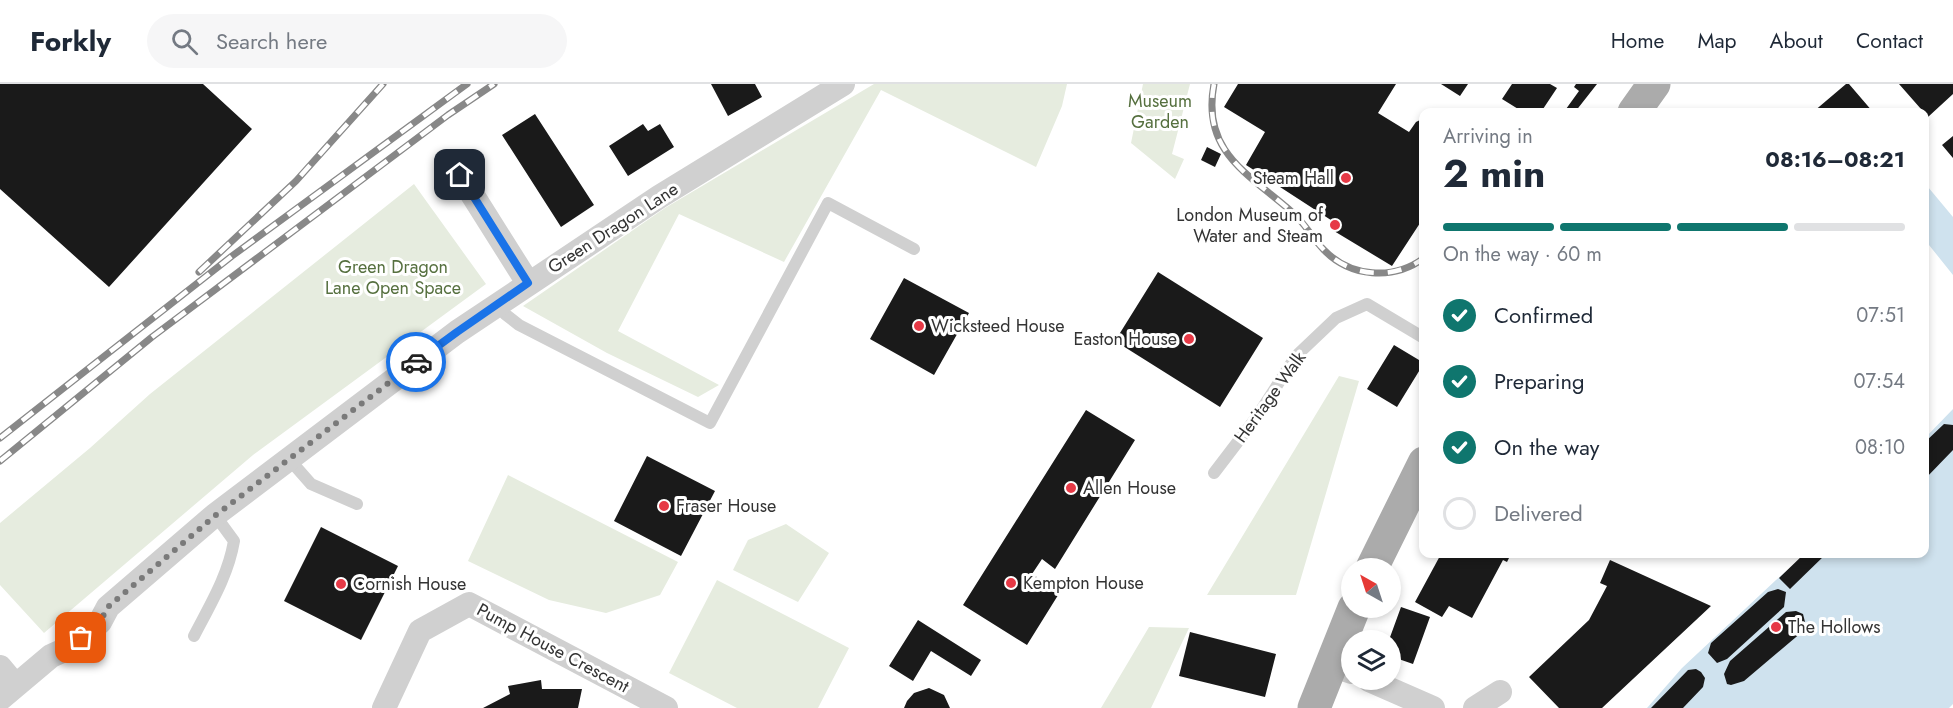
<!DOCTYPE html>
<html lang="en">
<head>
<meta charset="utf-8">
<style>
  :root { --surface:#fff; --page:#f6f6f7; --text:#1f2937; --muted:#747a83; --line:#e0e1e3; --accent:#0f766e }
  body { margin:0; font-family:Jost,sans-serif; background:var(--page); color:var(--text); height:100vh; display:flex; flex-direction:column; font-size:22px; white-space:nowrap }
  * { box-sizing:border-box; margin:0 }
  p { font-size:20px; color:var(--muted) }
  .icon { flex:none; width:33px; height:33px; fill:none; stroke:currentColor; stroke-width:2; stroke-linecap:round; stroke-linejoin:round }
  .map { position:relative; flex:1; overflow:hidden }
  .side { position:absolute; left:1419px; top:24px; width:510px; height:450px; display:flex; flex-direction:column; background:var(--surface); border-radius:12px; box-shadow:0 3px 9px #0003 }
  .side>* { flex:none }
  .needle { width:39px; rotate:321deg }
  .fabs { position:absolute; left:1341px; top:474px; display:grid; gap:12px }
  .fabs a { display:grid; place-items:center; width:60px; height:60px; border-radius:50%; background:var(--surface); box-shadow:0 3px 9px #0003; font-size:30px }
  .pin { position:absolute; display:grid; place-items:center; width:51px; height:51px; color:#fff; margin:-26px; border-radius:12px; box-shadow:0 3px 9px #0006 }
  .courier { position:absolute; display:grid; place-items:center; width:60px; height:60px; margin:-30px; border:4px solid #1a73e8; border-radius:50%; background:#fff; color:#222; box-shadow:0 2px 8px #0007 }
  .summary em { font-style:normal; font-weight:700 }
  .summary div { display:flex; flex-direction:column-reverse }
  .summary { display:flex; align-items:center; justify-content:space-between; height:102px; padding:0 24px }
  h1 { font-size:39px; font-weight:700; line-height:45px }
  .bar { display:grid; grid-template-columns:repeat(4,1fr); gap:9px 6px; align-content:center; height:72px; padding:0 24px }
  .bar i { height:8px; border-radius:4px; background:var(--line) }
  .bar .active { background:var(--accent) }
  .bar p { grid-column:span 4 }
  ol { padding:0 24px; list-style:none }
  li { display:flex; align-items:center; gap:18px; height:66px }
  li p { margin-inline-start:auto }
  li .icon { padding:6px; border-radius:50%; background:var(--accent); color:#fff; stroke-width:4 }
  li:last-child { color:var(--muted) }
  li i { width:33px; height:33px; border:3px solid var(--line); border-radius:50% }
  header { display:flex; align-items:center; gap:36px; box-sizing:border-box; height:84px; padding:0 30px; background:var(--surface); border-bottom:2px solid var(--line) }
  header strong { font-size:28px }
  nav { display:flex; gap:33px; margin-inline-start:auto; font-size:21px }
  .search { width:420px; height:54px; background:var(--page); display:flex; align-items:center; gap:15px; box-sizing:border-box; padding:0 21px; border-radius:33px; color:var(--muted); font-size:22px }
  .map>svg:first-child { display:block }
  .green { fill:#e6ecdf }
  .water { fill:#cfe2ee }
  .building { fill:#1a1a1a }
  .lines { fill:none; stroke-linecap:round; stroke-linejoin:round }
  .lane { stroke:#d0d0d0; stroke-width:12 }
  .street { stroke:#d0d0d0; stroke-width:24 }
  .primary { stroke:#ababab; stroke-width:33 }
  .rail-casing { stroke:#888; stroke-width:7 }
  .rail { stroke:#fff; stroke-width:4.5; stroke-dasharray:14; stroke-linecap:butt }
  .done { stroke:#7a7a7a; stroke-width:6; stroke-dasharray:0 10.8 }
  .route { stroke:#1a73e8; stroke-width:8 }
  .poi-dot { fill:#e63946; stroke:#fff; stroke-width:2 }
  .labels { text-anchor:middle; stroke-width:6; stroke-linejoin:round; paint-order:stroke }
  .park-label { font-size:18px; fill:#56703f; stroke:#fff }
  .poi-label { font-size:18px; fill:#333; stroke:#fff; text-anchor:start }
  .street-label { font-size:18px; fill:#333; stroke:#fff }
</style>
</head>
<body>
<header>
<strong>Forkly</strong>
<div class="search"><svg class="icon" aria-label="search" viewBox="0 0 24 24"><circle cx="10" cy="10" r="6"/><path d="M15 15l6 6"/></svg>Search here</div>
<nav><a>Home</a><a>Map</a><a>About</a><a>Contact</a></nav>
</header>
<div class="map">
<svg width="1953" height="624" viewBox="0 0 1953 624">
  <rect width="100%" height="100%" fill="#fff"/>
  <path class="green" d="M874,0H1067L1062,22L1036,83L881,6L784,178L679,130L618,247L719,301L698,313L607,269L523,222L665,124Z
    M1143,0H1190L1172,70L1184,75L1175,95L1131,59Z
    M414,100L486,200L253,371L44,549L0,501V439L90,364L150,310Z
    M1339,292L1359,297L1296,511H1207Z
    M508,391L678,478L660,511L606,529L549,516L468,477Z
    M786,440L829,469L798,518L733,486L748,456Z
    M717,496L849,564L818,624H737L669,589Z
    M1149,543L1189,544L1151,624H1101Z"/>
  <path class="water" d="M1928,103L1953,133V191L1925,156V106Z
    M1953,325V620L1949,624H1647L1682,584L1776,496L1807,470H1924L1925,354Z"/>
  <path class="building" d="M0,0H203L252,45L109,203L0,105Z
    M711,0H755L762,13L728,32Z
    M1238,0H1396L1378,29L1409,48L1416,38L1420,36L1424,38V133L1392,182L1334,147L1337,140L1246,81L1265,48L1224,23Z
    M1441,0H1468L1460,12Z
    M1512,0H1550L1557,4L1541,28H1523L1502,15Z
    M1576,0H1597L1575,28H1572L1566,25L1579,7L1574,3Z
    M1846,0H1849L1873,28H1813Z
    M1899,0H1953V10L1928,33Z
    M535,30L594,121L561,143L502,51Z
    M643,40L648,47L660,40L674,63L628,92L609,62Z
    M1953,52V74L1942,61Z
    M1207,63L1221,70L1215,83L1201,76Z
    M1158,188L1263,254L1220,323L1115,257Z
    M904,194L969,229L934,291L870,255Z
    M1924,200L1928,203L1929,226L1926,246Z
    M1394,261L1424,279L1397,323L1367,305Z
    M1086,326L1135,356L1055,485L1042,475L1032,490L1060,508L1027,561L963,521Z
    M1944,340L1953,341V366L1924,396V359Z
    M647,372L715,407L681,472L614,437Z
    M321,443L398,482L361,556L284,517Z
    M1441,470H1511L1507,478L1503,476L1472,534L1449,522L1442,533L1415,518Z
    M1804,470H1826L1790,505L1779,494Z
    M1610,476L1711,522L1602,624H1559L1529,593L1589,536L1607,502L1600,499Z
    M1778,505L1786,508L1784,523L1727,575L1717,579L1708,569L1711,559L1768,508Z
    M1401,523L1430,533L1413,580L1390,572V556H1389Z
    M1796,527L1803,530L1805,538L1802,548L1744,597L1731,601L1727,600L1724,590L1730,577L1786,528Z
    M918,536L981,576L971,592L931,567L913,597L889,582Z
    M1190,548L1276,570L1265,613L1179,592Z
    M1696,585L1701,588L1705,594L1703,603L1683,624H1651L1688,586Z
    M541,596L542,605H582L578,624H483L510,610L508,602Z
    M929,604L944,611L950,624H904L907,617L914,609Z"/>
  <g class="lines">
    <path class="lane" d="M498,219L505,230L519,241L710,339L828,119L914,165
      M289,375L311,400L357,420
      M1214,389L1256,334L1296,272L1336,234L1367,220L1424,254
      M194,552C210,521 228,492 234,457L215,431"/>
    <path class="street" d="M460,91L528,199
      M1331,581L1352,588
      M0,583L15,601
      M1369,596L1433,624
      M0,615L51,572L71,563L91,546L100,538L108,523L215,431L457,248L659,113L843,0
      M384,624L420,547L469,520L666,624
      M1475,624L1500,608"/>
    <path class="primary" d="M1634,28L1654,0
      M1372,484L1424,379
      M1314,624L1354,524"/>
    <defs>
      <path id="rail" d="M1214,0C1201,68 1249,90 1292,128C1305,139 1312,154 1324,166C1350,193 1393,197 1424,174
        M199,188L296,97L383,0
        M0,354L232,172L467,0
        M0,377L152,253L448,31L494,0"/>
    </defs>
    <use href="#rail" class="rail-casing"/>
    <use href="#rail" class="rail"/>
  </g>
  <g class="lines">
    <path class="done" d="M81,554L100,538L108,523L216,431L416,278"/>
    <path class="route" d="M416,278L457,248L528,199L460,91"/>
  </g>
  <g class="poi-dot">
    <circle cx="1346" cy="94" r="6"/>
    <circle cx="1335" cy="141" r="6"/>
    <circle cx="919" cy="242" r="6"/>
    <circle cx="1189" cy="255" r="6"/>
    <circle cx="1071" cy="404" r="6"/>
    <circle cx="664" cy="422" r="6"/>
    <circle cx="1011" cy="499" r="6"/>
    <circle cx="341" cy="500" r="6"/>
    <circle cx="1776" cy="543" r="6"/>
  </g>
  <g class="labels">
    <g class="park-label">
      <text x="1160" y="23">Museum<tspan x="1160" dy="21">Garden</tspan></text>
      <text x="393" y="189">Green Dragon<tspan x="393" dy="21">Lane Open Space</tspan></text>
    </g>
    <g class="poi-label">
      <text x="1334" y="100" text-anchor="end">Steam Hall</text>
      <text x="1323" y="137" text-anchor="end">London Museum of<tspan x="1323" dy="21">Water and Steam</tspan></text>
      <text x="931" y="248">Wicksteed House</text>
      <text x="1177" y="261" text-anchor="end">Easton House</text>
      <text x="1083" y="410">Allen House</text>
      <text x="676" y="428">Fraser House</text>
      <text x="1023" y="505">Kempton House</text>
      <text x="353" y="506">Cornish House</text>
      <text x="1788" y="549">The Hollows</text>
    </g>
    <g class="street-label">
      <text transform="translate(613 144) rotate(-33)" y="6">Green Dragon Lane</text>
      <text transform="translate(1270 313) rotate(-54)" y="6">Heritage Walk</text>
      <text transform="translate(553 564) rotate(28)" y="6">Pump House Crescent</text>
    </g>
  </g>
</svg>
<div class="fabs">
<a><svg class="needle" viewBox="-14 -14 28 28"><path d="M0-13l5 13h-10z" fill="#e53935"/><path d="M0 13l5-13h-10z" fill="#747a83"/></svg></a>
<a><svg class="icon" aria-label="layers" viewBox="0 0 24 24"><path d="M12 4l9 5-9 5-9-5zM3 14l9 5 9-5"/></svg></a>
</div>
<div class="pin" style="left:81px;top:554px;background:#ea580c"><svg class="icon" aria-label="bag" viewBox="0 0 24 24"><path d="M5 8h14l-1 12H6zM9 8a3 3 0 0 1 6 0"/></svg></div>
<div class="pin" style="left:460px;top:91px;background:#1f2937"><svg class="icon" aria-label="home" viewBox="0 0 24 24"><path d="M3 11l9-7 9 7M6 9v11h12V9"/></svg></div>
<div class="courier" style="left:416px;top:278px"><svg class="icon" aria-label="car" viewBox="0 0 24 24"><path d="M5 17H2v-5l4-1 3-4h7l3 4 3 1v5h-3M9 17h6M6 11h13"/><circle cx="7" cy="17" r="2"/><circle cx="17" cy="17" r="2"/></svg></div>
<section class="side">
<div class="summary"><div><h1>2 min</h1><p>Arriving in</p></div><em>08:16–08:21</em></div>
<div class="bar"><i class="active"></i><i class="active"></i><i class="active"></i><i></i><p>On the way · 60 m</p></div>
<ol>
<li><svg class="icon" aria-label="check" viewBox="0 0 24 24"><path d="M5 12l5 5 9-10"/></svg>Confirmed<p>07:51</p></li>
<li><svg class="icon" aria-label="check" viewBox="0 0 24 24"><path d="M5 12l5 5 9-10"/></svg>Preparing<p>07:54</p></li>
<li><svg class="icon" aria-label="check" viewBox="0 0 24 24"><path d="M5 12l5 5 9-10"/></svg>On the way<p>08:10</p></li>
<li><i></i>Delivered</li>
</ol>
</section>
</div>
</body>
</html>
